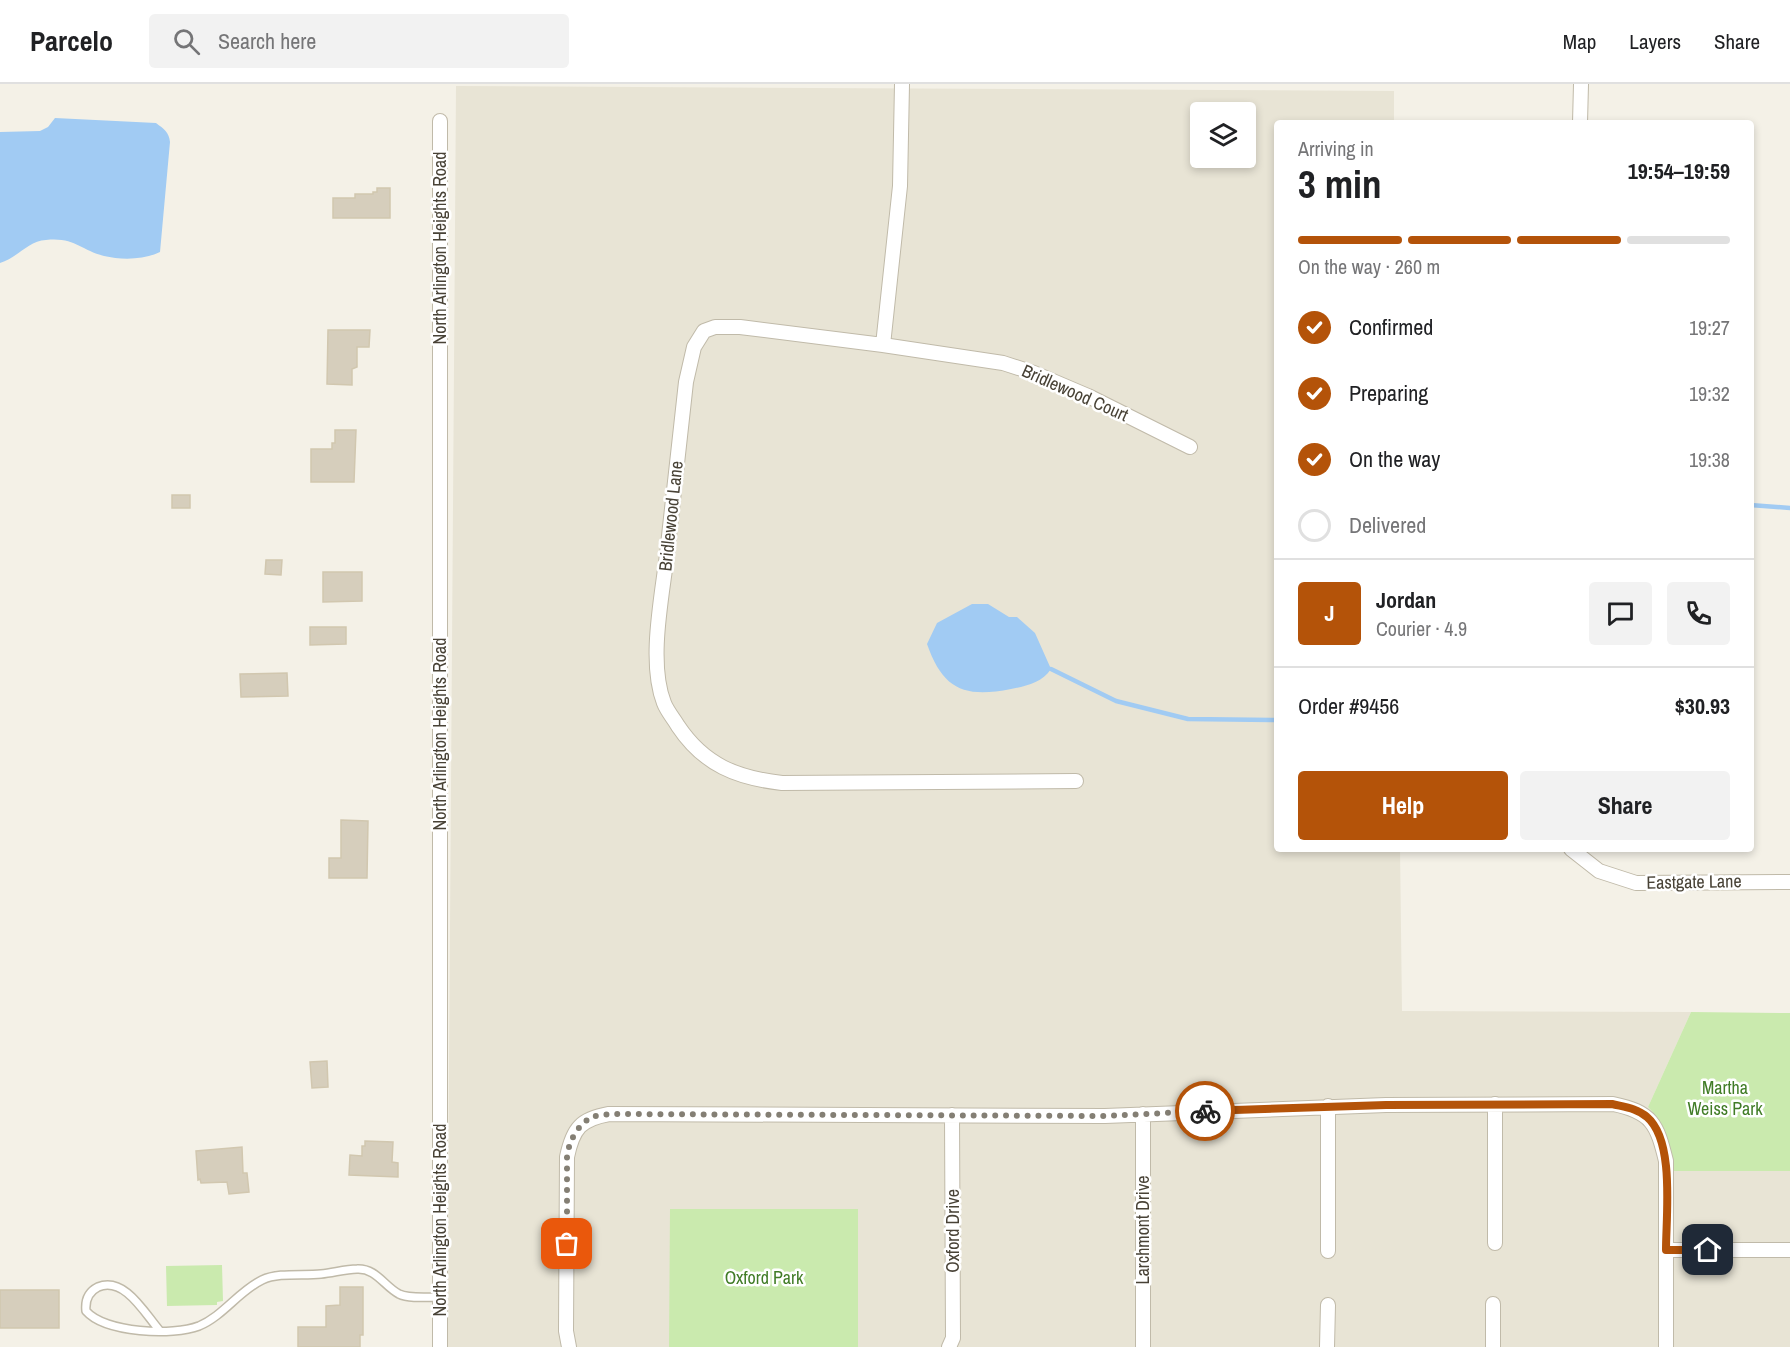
<!DOCTYPE html>
<html lang="en">
<head>
<meta charset="utf-8">
<style>
  :root { --surface:#fff; --page:#f2f2f2; --text:#202124; --muted:#757577; --line:#e0e0e0; --accent:#b45309 }
  body { margin:0; font-family:"Archivo Narrow",sans-serif; background:var(--page); color:var(--text); height:100vh; display:flex; flex-direction:column; font-size:22px; white-space:nowrap }
  * { box-sizing:border-box; margin:0 }
  p { font-size:20px; color:var(--muted) }
  .icon { flex:none; width:33px; height:33px; fill:none; stroke:currentColor; stroke-width:2; stroke-linecap:round; stroke-linejoin:round }
  .map { position:relative; flex:1; overflow:hidden }
  .drawer { position:absolute; left:1274px; top:36px; width:480px; height:732px; display:flex; flex-direction:column; background:var(--surface); border-radius:6px; box-shadow:0 3px 9px #0003 }
  .drawer>* { flex:none }
  .controls { position:absolute; left:1190px; top:18px; display:grid; gap:12px }
  .controls a { display:grid; place-items:center; width:66px; height:66px; border-radius:6px; background:var(--surface); box-shadow:0 3px 9px #0003; font-size:30px }
  .pin { position:absolute; display:grid; place-items:center; width:51px; height:51px; color:#fff; margin:-26px; border-radius:12px; box-shadow:0 3px 9px #0006 }
  .courier { position:absolute; display:grid; place-items:center; width:60px; height:60px; margin:-30px; border:4px solid #b45309; border-radius:50%; background:#fff; color:#222; box-shadow:0 2px 8px #0007 }
  .head em { font-style:normal; font-weight:800 }
  .head div { display:flex; flex-direction:column-reverse }
  .head { display:flex; align-items:center; justify-content:space-between; height:102px; padding:0 24px }
  h1 { font-size:39px; font-weight:800; line-height:45px }
  .bar { display:grid; grid-template-columns:repeat(4,1fr); gap:9px 6px; align-content:center; height:72px; padding:0 24px }
  .bar i { height:8px; border-radius:4px; background:var(--line) }
  .bar .active { background:var(--accent) }
  .bar p { grid-column:span 4 }
  .line { display:flex; align-items:center; gap:15px; padding:0 24px; border-top:2px solid var(--line) }
  .line div { flex:1 }
  .round { display:grid; place-items:center; flex:none; width:63px; height:63px; border-radius:6px; background:var(--page) }
  ol { padding:0 24px; list-style:none }
  li { display:flex; align-items:center; gap:18px; height:66px }
  li p { margin-inline-start:auto }
  li .icon { padding:6px; border-radius:50%; background:var(--accent); color:#fff; stroke-width:4 }
  li:last-child { color:var(--muted) }
  li i { width:33px; height:33px; border:3px solid var(--line); border-radius:50% }
  .primary-button { display:flex; gap:12px; margin-top:auto; padding:12px 24px }
  .primary-button a { flex:1; height:69px; border-radius:6px; background:var(--accent); color:#fff; font-size:24px; font-weight:800; line-height:69px; text-align:center }
  .primary-button a+a { background:var(--page); color:var(--text) }
  header { display:flex; align-items:center; gap:36px; box-sizing:border-box; height:84px; padding:0 30px; background:var(--surface); border-bottom:2px solid var(--line) }
  header strong { font-size:28px }
  nav { display:flex; gap:33px; margin-inline-start:auto; font-size:21px }
  .search { width:420px; height:54px; background:var(--page); display:flex; align-items:center; gap:15px; box-sizing:border-box; padding:0 21px; border-radius:6px; color:var(--muted); font-size:22px }
  .map>svg:first-child { display:block }
  .residential { fill:#e8e4d5; fill-rule:evenodd }
  .green { fill:#caeaae }
  .water { fill:#a1cbf3 }
  .lines { fill:none; stroke-linecap:round; stroke-linejoin:round }
  .stream { stroke:#a1cbf3; stroke-width:4.5 }
  .building { fill:#d6cebc; stroke:#d1c7af; stroke-width:1.5 }
  .service-casing { stroke:#c0baa9; stroke-width:10 }
  .minor-casing { stroke:#c0baa9; stroke-width:16 }
  .service { stroke:#fff; stroke-width:7 }
  .minor { stroke:#fff; stroke-width:14 }
  .done { stroke:#847f74; stroke-width:6; stroke-dasharray:0 10.8 }
  .route { stroke:#b45309; stroke-width:8 }
  .labels { text-anchor:middle; stroke-width:5; stroke-linejoin:round; paint-order:stroke }
  .street-label { font-size:18px; fill:#484236; stroke:#fff }
  .park-label { font-size:18px; fill:#407c26; stroke:#fff }
</style>
</head>
<body>
<header>
<strong>Parcelo</strong>
<div class="search"><svg class="icon" aria-label="search" viewBox="0 0 24 24"><circle cx="10" cy="10" r="6"/><path d="M15 15l6 6"/></svg>Search here</div>
<nav><a>Map</a><a>Layers</a><a>Share</a></nav>
</header>
<div class="map">
<svg width="1790" height="1263" viewBox="0 0 1790 1263">
  <rect width="100%" height="100%" fill="#f4f1e7"/>
  <path class="residential" d="M456,2L1394,7V39H1276V765H1400L1402,927L1691,928L1648,1023L1659,1034L1666,1047L1673,1087H1790V1263H447ZM1200,28H1245V74H1200Z"/>
  <path class="green" d="M1691,928L1790,929V1087H1673C1669,1058 1669,1045 1648,1023Z
    M670,1125H858V1263H669Z
    M222,1181L223,1217L217,1218V1221L167,1222L166,1182Z"/>
  <path class="water" d="M55,34L156,39C164,45 169,48 170,58L160,168C144,176 121,176 104,172C80,166 75,153 46,156C28,157 17,174 0,179V48L40,47L48,43Z
    M972,520H988L1009,533H1017L1035,549L1051,585C1042,599 1026,602 1011,605C965,614 943,606 927,560L937,539Z"/>
  <g class="lines">
    <path class="stream" d="M1750,421L1790,424
      M1051,585L1116,617L1188,635L1276,636"/>
  </g>
  <path class="building" d="M377,104H390V134H333V114H355V110H373V108H377Z
    M328,246H370L369,263H357V283L352,285V301L327,300Z
    M335,346H356L354,398H311V365H332V359H335Z
    M172,411H190V424H172Z
    M266,476H282L281,491L265,490Z
    M323,488H362V517L323,518Z
    M310,543H346V560L310,561Z
    M287,589L288,612L241,613L240,590Z
    M341,736L368,737L367,794H329V774H341Z
    M327,977L328,1003L312,1004L310,978Z
    M365,1057L393,1058L392,1078L398,1079V1093L349,1091L350,1071L362,1072V1062H365Z
    M242,1063L243,1089H247L249,1108L229,1110L227,1098L201,1099L200,1095L198,1096L196,1067Z
    M340,1203H363V1251H360V1263H298V1243H326V1222L340,1221Z
    M0,1206H59V1244H0Z"/>
  <g class="lines">
    <defs>
      <path id="service" d="M160,1247C145,1230 125,1192 98,1203C88,1208 85,1217 86,1227C105,1249 173,1252 199,1242C223,1232 239,1207 262,1196C279,1188 303,1192 321,1190C333,1189 345,1185 357,1185C376,1184 384,1202 399,1210C409,1215 428,1213 440,1213"/>
      <path id="minor" d="M1580,39L1581,0
        M883,261L900,102L902,0
        M1076,697L782,699C737,694 704,681 678,642C674,635 667,627 664,619C648,578 662,513 667,470C673,413 680,355 686,298L694,263L704,247L715,243H740L883,261L1003,279L1034,289L1088,312L1190,363
        M1571,765L1599,787L1636,799L1790,798
        M1495,1020V1159
        M1143,1030V1263
        M1666,1166H1790
        M1328,1167V1022
        M1493,1220V1263
        M440,1263V37
        M569,1263L566,1247L567,1073C573,1044 581,1035 609,1030L1105,1032L1386,1021L1613,1020C1652,1028 1657,1040 1666,1077V1263
        M949,1263L953,1254L952,1031
        M1327,1263L1328,1221"/>
    </defs>
    <use href="#service" class="service-casing"/>
    <use href="#minor" class="minor-casing"/>
    <use href="#service" class="service"/>
    <use href="#minor" class="minor"/>
  </g>
  <g class="lines">
    <path class="done" d="M567,1160V1073L570,1058L578,1045L590,1033L609,1030L1105,1032L1205,1027"/>
    <path class="route" d="M1205,1027L1386,1021L1612,1020C1624,1023 1637,1024 1647,1033C1675,1057 1666,1131 1666,1166H1708"/>
  </g>
  <g class="labels">
    <g class="street-label">
      <text transform="translate(440 164) rotate(-90)" y="6">North Arlington Heights Road</text>
      <text transform="translate(1075 309) rotate(24)" y="6">Bridlewood Court</text>
      <text transform="translate(671 432) rotate(-84)" y="6">Bridlewood Lane</text>
      <text transform="translate(440 650) rotate(-90)" y="6">North Arlington Heights Road</text>
      <text transform="translate(1694 798) rotate(-1)" y="6">Eastgate Lane</text>
      <text transform="translate(440 1136) rotate(-90)" y="6">North Arlington Heights Road</text>
      <text transform="translate(1143 1146) rotate(-90)" y="6">Larchmont Drive</text>
      <text transform="translate(953 1147) rotate(-90)" y="6">Oxford Drive</text>
    </g>
    <g class="park-label">
      <text x="1725" y="1010">Martha<tspan x="1725" dy="21">Weiss Park</tspan></text>
      <text x="764" y="1200">Oxford Park</text>
    </g>
  </g>
</svg>
<div class="controls">
<a><svg class="icon" aria-label="layers" viewBox="0 0 24 24"><path d="M12 4l9 5-9 5-9-5zM3 14l9 5 9-5"/></svg></a>
</div>
<div class="pin" style="left:567px;top:1160px;background:#ea580c"><svg class="icon" aria-label="bag" viewBox="0 0 24 24"><path d="M5 8h14l-1 12H6zM9 8a3 3 0 0 1 6 0"/></svg></div>
<div class="pin" style="left:1708px;top:1166px;background:#1f2937"><svg class="icon" aria-label="home" viewBox="0 0 24 24"><path d="M3 11l9-7 9 7M6 9v11h12V9"/></svg></div>
<div class="courier" style="left:1205px;top:1027px"><svg class="icon" aria-label="bike" viewBox="0 0 24 24"><circle cx="6" cy="16" r="4"/><circle cx="18" cy="16" r="4"/><path d="M6 16l4-8h5l3 8M10 8l3 8H6M13 5h3"/></svg></div>
<section class="drawer">
<div class="head"><div><h1>3 min</h1><p>Arriving in</p></div><em>19:54–19:59</em></div>
<div class="bar"><i class="active"></i><i class="active"></i><i class="active"></i><i></i><p>On the way · 260 m</p></div>
<ol>
<li><svg class="icon" aria-label="check" viewBox="0 0 24 24"><path d="M5 12l5 5 9-10"/></svg>Confirmed<p>19:27</p></li>
<li><svg class="icon" aria-label="check" viewBox="0 0 24 24"><path d="M5 12l5 5 9-10"/></svg>Preparing<p>19:32</p></li>
<li><svg class="icon" aria-label="check" viewBox="0 0 24 24"><path d="M5 12l5 5 9-10"/></svg>On the way<p>19:38</p></li>
<li><i></i>Delivered</li>
</ol>
<div class="line" style="height:108px"><b class="round" style="background:var(--accent);color:#fff">J</b><div><b>Jordan</b><p>Courier · 4.9</p></div><a class="round"><svg class="icon" aria-label="chat" viewBox="0 0 24 24"><path d="M4 5h16v11H9l-5 4z"/></svg></a><a class="round"><svg class="icon" aria-label="phone" viewBox="0 0 24 24"><path d="M5 4h4l2 5-3 2q2 4 5 5l2-3 5 2v4C11 20 4 13 5 4z"/></svg></a></div>
<div class="line" style="height:78px"><div>Order #9456</div><b>$30.93</b></div>
<div class="primary-button"><a>Help</a><a>Share</a></div>
</section>
</div>
</body>
</html>
